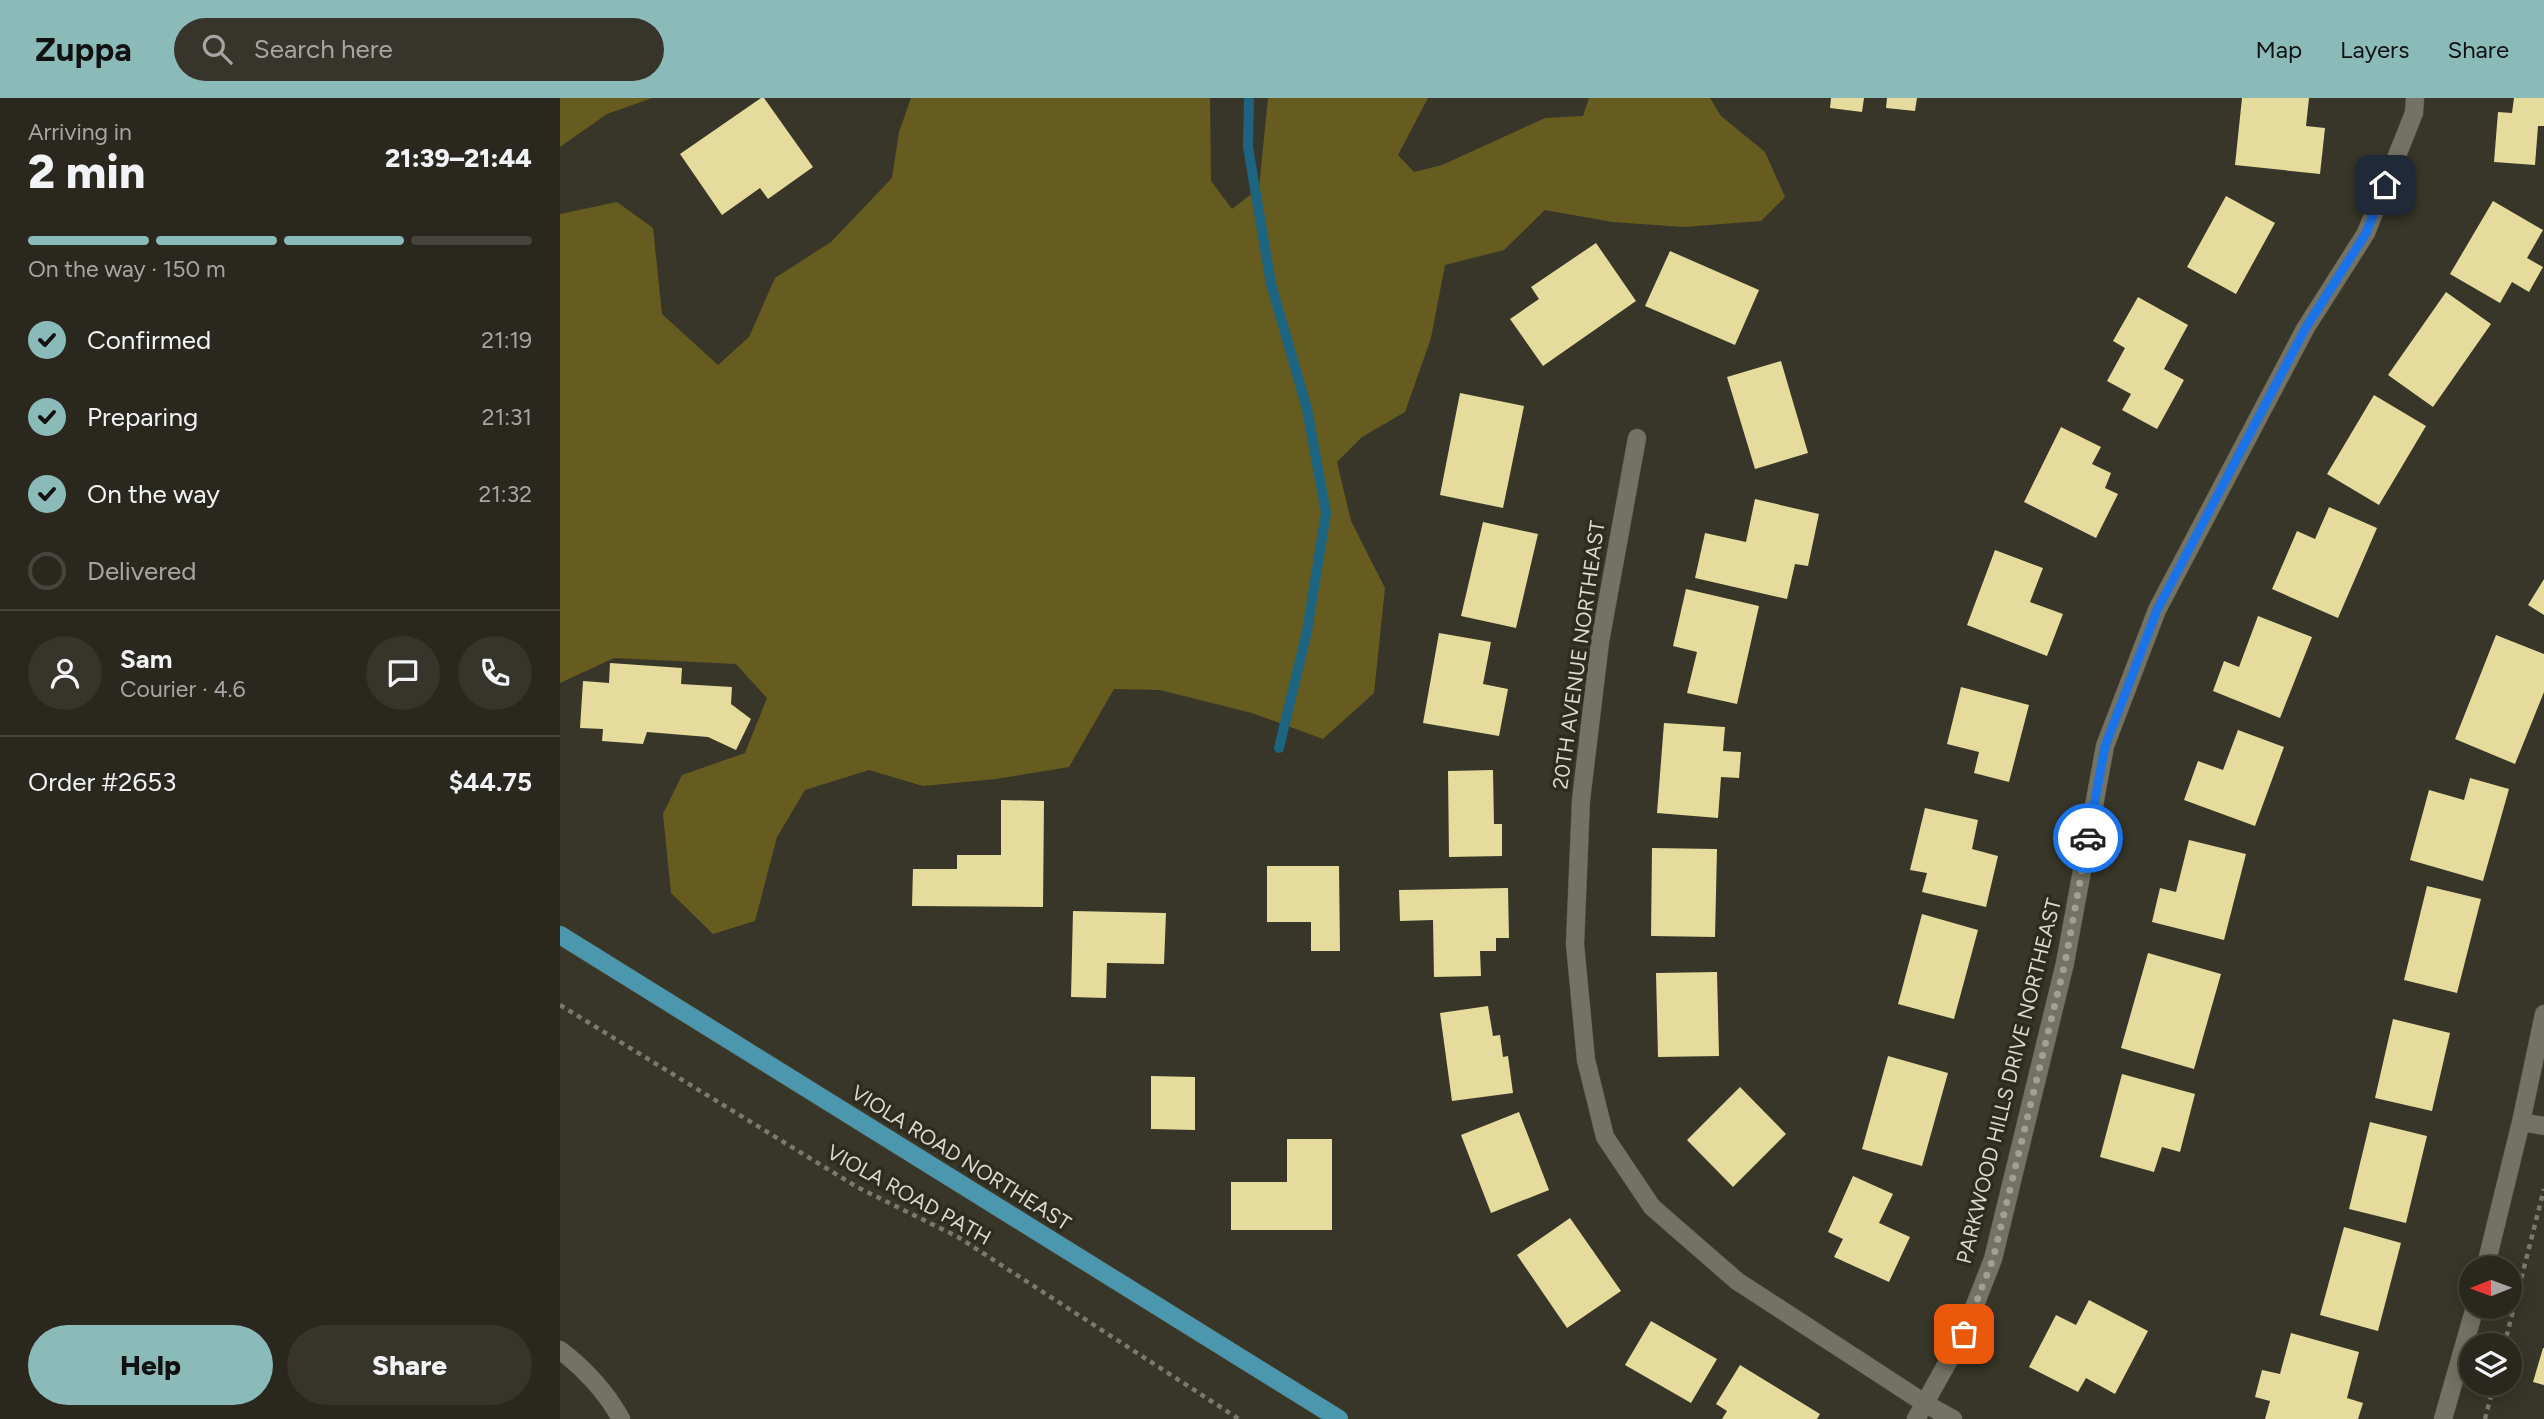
<!DOCTYPE html>
<html lang="en">
<head>
<meta charset="utf-8">
<style>
  :root { --surface:#2a281e; --page:#36342b; --text:#f1f3f6; --muted:#a5a6a4; --line:#46443c; --accent:#8bbbb9 }
  body { margin:0; font-family:Figtree,sans-serif; background:var(--page); color:var(--text); height:100vh; display:flex; flex-direction:column; font-size:26px; white-space:nowrap }
  * { box-sizing:border-box; margin:0 }
  p { font-size:23px; color:var(--muted) }
  .icon { flex:none; width:38px; height:38px; fill:none; stroke:currentColor; stroke-width:2; stroke-linecap:round; stroke-linejoin:round }
  .map { position:relative; flex:1; overflow:hidden }
  .side { display:flex; flex-direction:column; background:var(--surface); width:560px }
  .side>* { flex:none }
  .needle { width:46px; rotate:269deg }
  .controls { position:absolute; left:1899px; top:1158px; display:grid; gap:14px }
  .controls a { display:grid; place-items:center; width:63px; height:63px; border-radius:50%; background:var(--surface); box-shadow:0 4px 18px #0003,0 0 0 2px var(--line); font-size:35px }
  .pin { position:absolute; display:grid; place-items:center; width:60px; height:60px; color:#fff; margin:-30px; border-radius:14px; box-shadow:0 4px 10px #0006 }
  .courier { position:absolute; display:grid; place-items:center; width:70px; height:70px; margin:-35px; border:5px solid #1a73e8; border-radius:50%; background:#fff; color:#222; box-shadow:0 2px 9px #0007 }
  .summary em { font-style:normal; font-weight:800 }
  .summary div { display:flex; flex-direction:column-reverse }
  .summary { display:flex; align-items:center; justify-content:space-between; height:119px; padding:0 28px }
  h1 { font-size:46px; font-weight:800; line-height:52px }
  .bar { display:grid; grid-template-columns:repeat(4,1fr); gap:10px 7px; align-content:center; height:84px; padding:0 28px }
  .bar i { height:9px; border-radius:5px; background:var(--line) }
  .bar .active { background:var(--accent) }
  .bar p { grid-column:span 4 }
  .line { display:flex; align-items:center; gap:18px; padding:0 28px; border-top:2px solid var(--line) }
  .line div { flex:1 }
  .round { display:grid; place-items:center; flex:none; width:74px; height:74px; border-radius:37px; background:var(--page) }
  ol { padding:0 28px; list-style:none }
  li { display:flex; align-items:center; gap:21px; height:77px }
  li p { margin-inline-start:auto }
  li .icon { padding:7px; border-radius:50%; background:var(--accent); color:#111; stroke-width:4 }
  li:last-child { color:var(--muted) }
  li i { width:38px; height:38px; border:4px solid var(--line); border-radius:50% }
  .button { display:flex; gap:14px; margin-top:auto; padding:14px 28px }
  .button a { flex:1; height:80px; border-radius:42px; background:var(--accent); color:#111; font-size:28px; font-weight:800; line-height:80px; text-align:center }
  .button a+a { background:var(--page); color:var(--text) }
  header { display:flex; align-items:center; gap:42px; box-sizing:border-box; height:98px; padding:0 35px; background:var(--accent); color:#111 }
  header strong { font-size:33px }
  nav { display:flex; gap:38px; margin-inline-start:auto; font-size:24px }
  .search { width:490px; height:63px; background:var(--page); display:flex; align-items:center; gap:18px; box-sizing:border-box; padding:0 24px; border-radius:38px; color:var(--muted); font-size:26px }
  main { display:flex; flex:1; min-height:0 }
  .map>svg:first-child { display:block }
  .forest { fill:#665c1f }
  .lines { fill:none; stroke-linecap:round; stroke-linejoin:round }
  .stream { stroke:#1c6480; stroke-width:10 }
  .building { fill:#e5db9c }
  .minor-casing { stroke:#545246; stroke-width:19 }
  .major-casing { stroke:#545246; stroke-width:19 }
  .path { stroke:#7b796d; stroke-width:4.5; stroke-dasharray:5 5; stroke-linecap:butt }
  .minor { stroke:#747262; stroke-width:18 }
  .major { stroke:#4b97ad; stroke-width:18 }
  .done { stroke:#a1a095; stroke-width:7; stroke-dasharray:0 12.6 }
  .route { stroke:#1a73e8; stroke-width:9 }
  .labels { text-anchor:middle; stroke-width:7; stroke-linejoin:round; paint-order:stroke }
  .street-label { font-size:21px; fill:#dad9d0; stroke:#2e2c1e }
</style>
</head>
<body>
<header>
<strong>Zuppa</strong>
<div class="search"><svg class="icon" aria-label="search" viewBox="0 0 24 24"><circle cx="10" cy="10" r="6"/><path d="M15 15l6 6"/></svg>Search here</div>
<nav><a>Map</a><a>Layers</a><a>Share</a></nav>
</header>
<main>
<section class="side">
<div class="summary"><div><h1>2 min</h1><p>Arriving in</p></div><em>21:39–21:44</em></div>
<div class="bar"><i class="active"></i><i class="active"></i><i class="active"></i><i></i><p>On the way · 150 m</p></div>
<ol>
<li><svg class="icon" aria-label="check" viewBox="0 0 24 24"><path d="M5 12l5 5 9-10"/></svg>Confirmed<p>21:19</p></li>
<li><svg class="icon" aria-label="check" viewBox="0 0 24 24"><path d="M5 12l5 5 9-10"/></svg>Preparing<p>21:31</p></li>
<li><svg class="icon" aria-label="check" viewBox="0 0 24 24"><path d="M5 12l5 5 9-10"/></svg>On the way<p>21:32</p></li>
<li><i></i>Delivered</li>
</ol>
<div class="line" style="height:126px"><a class="round"><svg class="icon" aria-label="person" viewBox="0 0 24 24"><circle cx="12" cy="8" r="4"/><path d="M4 21q1-7 8-7t8 7"/></svg></a><div><b>Sam</b><p>Courier · 4.6</p></div><a class="round"><svg class="icon" aria-label="chat" viewBox="0 0 24 24"><path d="M4 5h16v11H9l-5 4z"/></svg></a><a class="round"><svg class="icon" aria-label="phone" viewBox="0 0 24 24"><path d="M5 4h4l2 5-3 2q2 4 5 5l2-3 5 2v4C11 20 4 13 5 4z"/></svg></a></div>
<div class="line" style="height:91px"><div>Order #2653</div><b>$44.75</b></div>
<div class="button"><a>Help</a><a>Share</a></div>
</section>
<div class="map">
<svg width="1984" height="1321" viewBox="0 0 1984 1321">
  <rect width="100%" height="100%" fill="#383628"/>
  <path class="forest" d="M0,0H92L47,16L0,49Z
    M351,0H650L651,83L672,111L699,90L708,0H868L838,57L854,74L882,67L985,20L1023,18L1029,0H1150L1161,18L1205,54L1225,99L1201,123L1124,129L1052,124L985,112L944,152L885,167L871,240L845,314L802,339L777,364L791,423L825,490L814,595L763,641L692,615L600,592L554,591L509,669L436,681L363,688L309,672L245,692L217,739L195,823L153,836L111,795L103,716L122,677L185,655L207,600L176,566L54,560L0,585V116L57,104L93,130L102,216L158,267L189,239L215,180L271,144L332,80L339,34Z"/>
  <g class="lines">
    <path class="stream" d="M689,0L688,49L711,186L747,311L766,415L747,533L719,650"/>
  </g>
  <path class="building" d="M201,0H204L253,69L208,101L200,90L162,117L120,56Z
    M1271,0H1304L1302,14L1270,10Z
    M1327,0H1357L1355,13L1326,10Z
    M1682,0H1749L1746,28L1765,30L1760,76L1675,67Z
    M1954,0H1984V28H1978L1975,67L1934,64L1938,14L1952,15Z
    M1666,98L1715,125L1676,196L1627,169Z
    M1933,103L1983,132L1967,160L1983,169L1969,194L1952,184L1940,205L1890,176Z
    M1036,145L1076,203L983,268L950,221L979,201L971,189Z
    M1110,153L1199,192L1175,247L1085,208Z
    M1886,194L1931,226L1873,309L1828,277Z
    M1578,199L1628,227L1604,271L1624,282L1597,331L1562,312L1571,296L1547,283L1565,250L1553,243Z
    M1221,263L1248,355L1195,371L1167,279Z
    M900,295L964,308L943,410L880,397Z
    M1814,297L1866,328L1819,407L1767,376Z
    M1501,329L1541,349L1532,366L1551,375L1545,390L1558,396L1536,440L1464,404Z
    M1195,401L1259,416L1248,468L1235,466L1227,501L1135,480L1145,435L1186,444Z
    M1769,409L1817,430L1778,520L1712,491L1737,433L1755,441Z
    M923,424L978,436L956,530L901,518Z
    M1435,452L1483,470L1470,504L1503,516L1487,558L1407,527Z
    M1984,481V517L1968,507Z
    M1126,491L1199,508L1177,606L1127,595L1137,554L1113,548Z
    M1698,518L1752,539L1720,620L1653,593L1664,563L1679,569Z
    M879,535L931,544L923,586L948,591L939,638L863,625Z
    M1936,537L1984,556V594L1955,666L1895,641Z
    M50,565L122,570L121,586L172,589L171,606L191,621L176,652L148,639L87,634L83,646L42,643L43,631L20,630L23,583L49,585Z
    M1401,589L1469,607L1449,684L1414,675L1419,654L1387,646Z
    M1104,625L1165,629L1163,653L1181,654L1179,680L1161,679L1158,720L1097,715Z
    M1678,632L1724,649L1695,728L1624,702L1638,663L1663,672Z
    M933,672L934,726H942V758L889,759L888,673Z
    M1910,680L1949,691L1923,783L1850,762L1869,692L1904,702Z
    M441,702L484,703L483,809L352,808L353,771H397V757H441Z
    M1365,710L1418,722L1412,751L1438,758L1426,809L1362,794L1367,775L1350,772Z
    M1629,742L1686,756L1664,842L1592,824L1600,790L1616,794Z
    M1092,750L1157,751L1155,839L1091,838Z
    M707,768H779L780,853H751V824H707Z
    M1867,788L1921,801L1897,895L1844,882Z
    M948,790L949,840H936V853H920L921,878L874,879L873,822L840,823L839,792Z
    M513,813L606,815L604,866L547,865L546,900L511,899Z
    M1362,816L1418,832L1394,921L1338,906Z
    M1588,855L1661,876L1634,971L1561,950Z
    M1157,874L1159,958L1098,959L1096,875Z
    M928,908L933,938L940,937L943,959L948,958L953,995L892,1003L880,915Z
    M1833,921L1890,935L1872,1013L1815,1000Z
    M1328,958L1388,975L1362,1068L1302,1051Z
    M1562,976L1635,996L1620,1054L1602,1049L1594,1074L1540,1059Z
    M591,978L635,979V1032L591,1031Z
    M1180,989L1226,1036L1173,1089L1127,1042Z
    M959,1014L989,1092L931,1115L901,1037Z
    M1810,1024L1867,1038L1846,1125L1789,1111Z
    M727,1041H772V1132H671V1084H727Z
    M1293,1078L1333,1096L1319,1125L1350,1139L1329,1184L1274,1159L1283,1141L1268,1134Z
    M1010,1120L1061,1193L1007,1230L957,1157Z
    M1784,1129L1841,1145L1818,1233L1760,1217Z
    M1529,1202L1588,1233L1555,1296L1526,1280L1518,1294L1469,1269L1496,1217L1516,1227Z
    M1091,1223L1157,1261L1131,1305L1065,1267Z
    M1731,1235L1799,1254L1787,1300L1803,1305L1798,1321H1705L1710,1303L1695,1299L1702,1272L1720,1276Z
    M1983,1250H1984V1287L1973,1284Z
    M1180,1267L1260,1316L1257,1321H1162L1167,1313L1156,1306Z"/>
  <g class="lines">
    <defs>
      <path id="minor" d="M1077,340L1040,544L1021,702L1015,846L1026,962L1045,1039L1092,1109L1177,1183L1366,1306L1393,1321
        M1961,1024L1984,1028
        M1925,1171L1961,1024L1984,916
        M0,1252C24,1270 47,1295 61,1321
        M1356,1321L1404,1235L1433,1161L1505,865L1545,648L1597,512L1745,231L1806,135L1854,15L1855,0
        M1883,1321L1915,1209"/>
      <path id="major" d="M0,837L779,1321"/>
    </defs>
    <use href="#minor" class="minor-casing"/>
    <use href="#major" class="major-casing"/>
    <path class="path" d="M0,907L297,1089L398,1139L679,1321
      M1944,1248L1984,1091
      M1925,1321L1934,1286"/>
    <use href="#minor" class="minor"/>
    <use href="#major" class="major"/>
  </g>
  <g class="lines">
    <path class="done" d="M1404,1236L1433,1161L1505,865L1528,740"/>
    <path class="route" d="M1528,740L1545,648L1597,512L1745,231L1806,135L1825,87"/>
  </g>
  <g class="labels">
    <g class="street-label">
      <text transform="translate(1019 557) rotate(-82)" y="7">20TH AVENUE NORTHEAST</text>
      <text transform="translate(1449 983) rotate(-76)" y="7">PARKWOOD HILLS DRIVE NORTHEAST</text>
      <text transform="translate(401 1060) rotate(32)" y="7">VIOLA ROAD NORTHEAST</text>
      <text transform="translate(349 1097) rotate(29)" y="7">VIOLA ROAD PATH</text>
    </g>
  </g>
</svg>
<div class="controls">
<a><svg class="needle" viewBox="-14 -14 28 28"><path d="M0-13l5 13h-10z" fill="#e53935"/><path d="M0 13l5-13h-10z" fill="#a5a6a4"/></svg></a>
<a><svg class="icon" aria-label="layers" viewBox="0 0 24 24"><path d="M12 4l9 5-9 5-9-5zM3 14l9 5 9-5"/></svg></a>
</div>
<div class="pin" style="left:1404px;top:1236px;background:#ea580c"><svg class="icon" aria-label="bag" viewBox="0 0 24 24"><path d="M5 8h14l-1 12H6zM9 8a3 3 0 0 1 6 0"/></svg></div>
<div class="pin" style="left:1825px;top:87px;background:#1f2937"><svg class="icon" aria-label="home" viewBox="0 0 24 24"><path d="M3 11l9-7 9 7M6 9v11h12V9"/></svg></div>
<div class="courier" style="left:1528px;top:740px"><svg class="icon" aria-label="car" viewBox="0 0 24 24"><path d="M5 17H2v-5l4-1 3-4h7l3 4 3 1v5h-3M9 17h6M6 11h13"/><circle cx="7" cy="17" r="2"/><circle cx="17" cy="17" r="2"/></svg></div>
</div>
</main>
</body>
</html>
